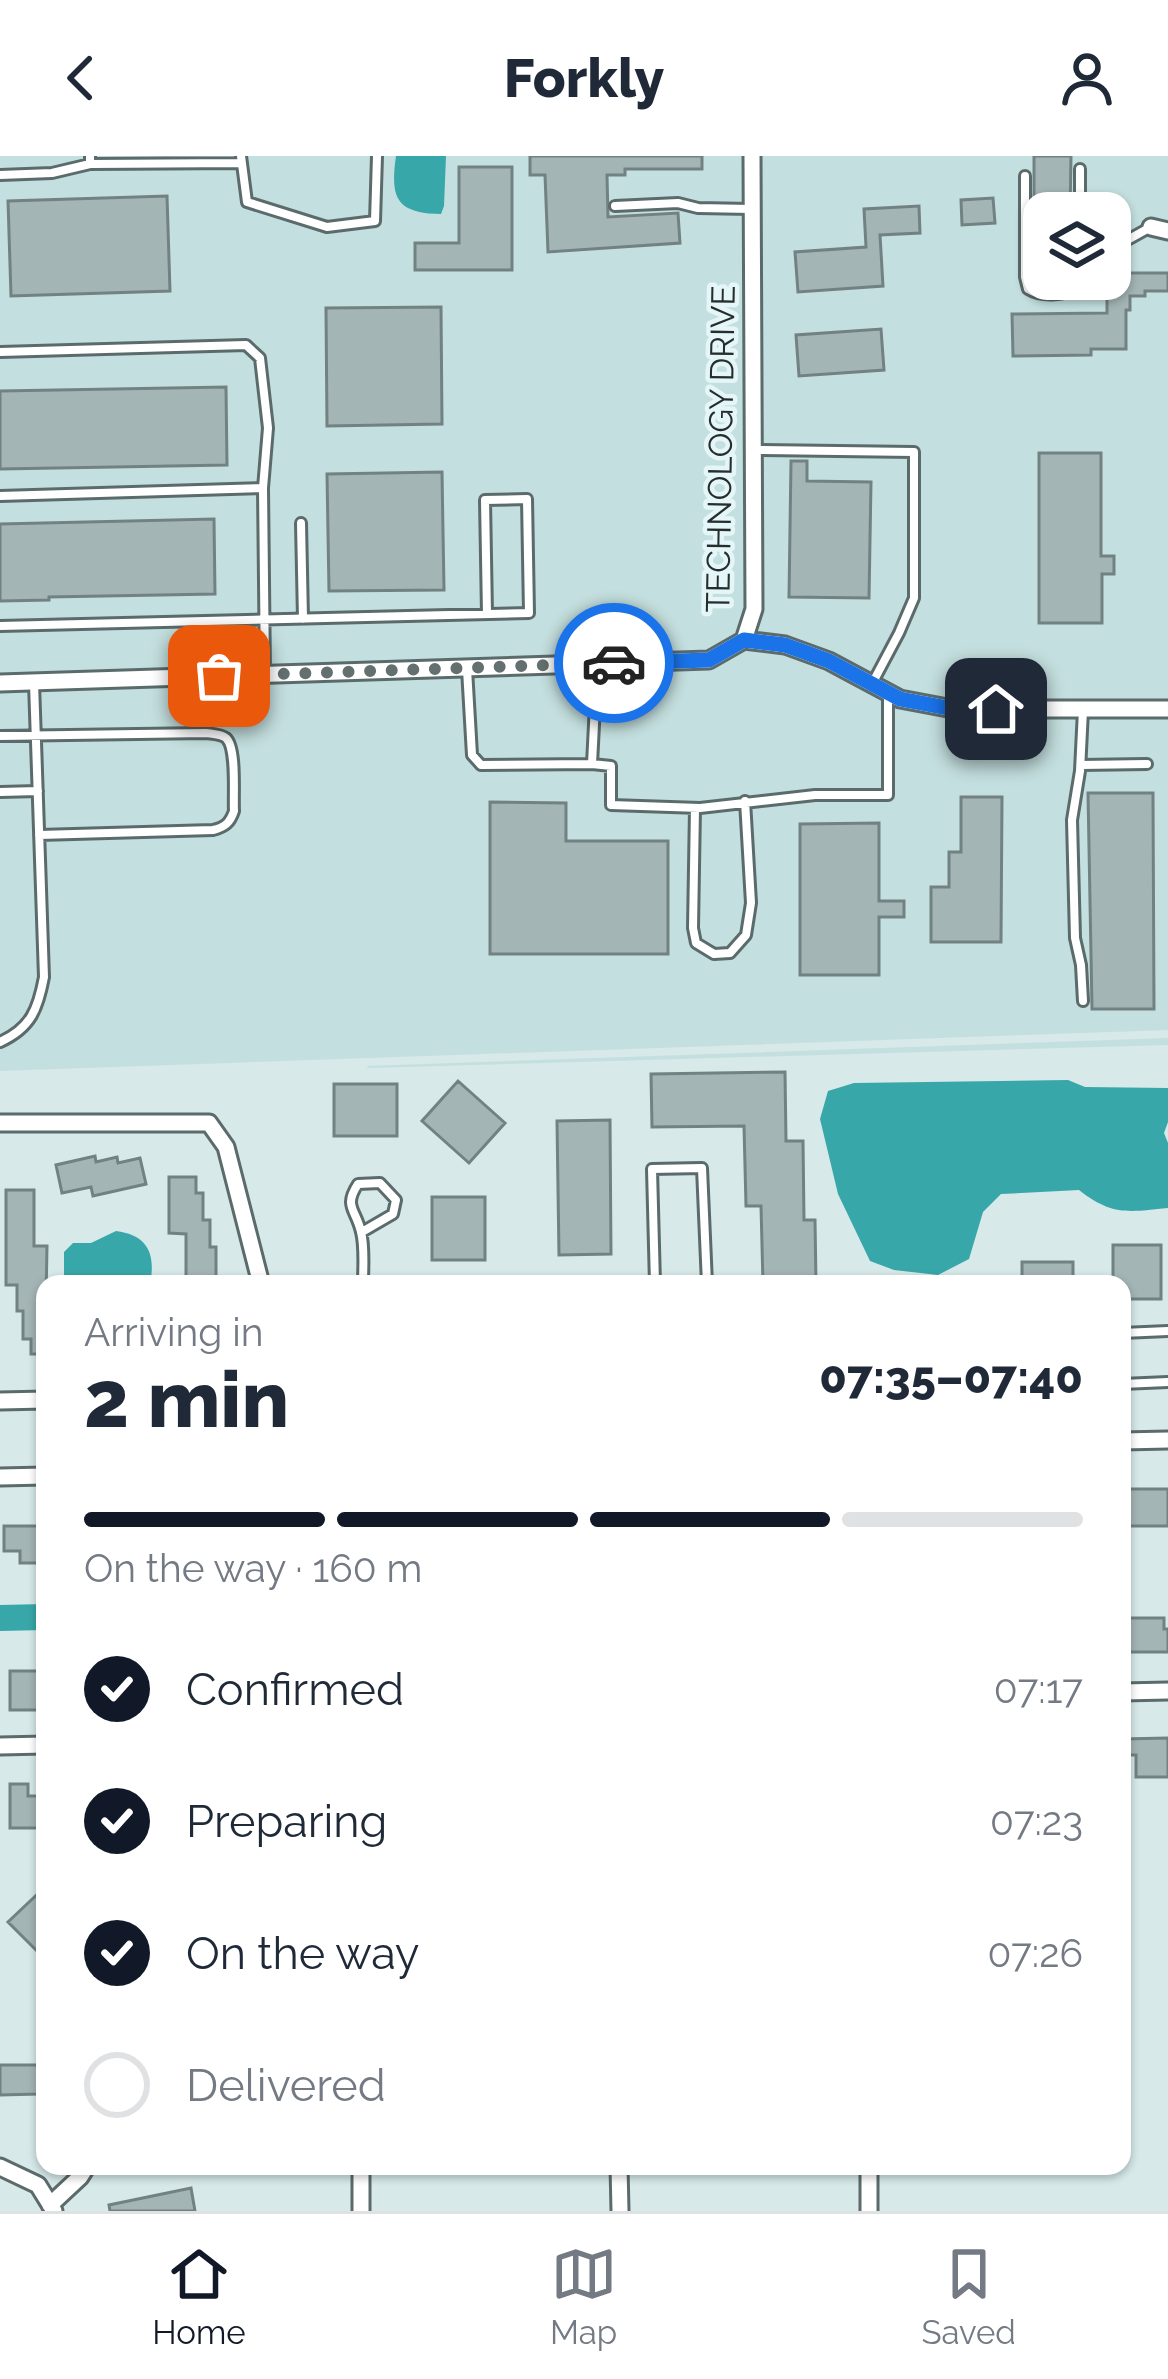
<!DOCTYPE html>
<html lang="en">
<head>
<meta charset="utf-8">
<style>
  :root { --surface:#fff; --page:#f6f6f7; --text:#1f2937; --muted:#747a83; --line:#e0e1e3; --accent:#111827 }
  body { margin:0; font-family:Raleway,sans-serif; background:var(--page); color:var(--text); height:100vh; display:flex; flex-direction:column; font-size:45px; white-space:nowrap }
  * { box-sizing:border-box; margin:0 }
  p { font-size:39px; color:var(--muted) }
  .icon { flex:none; width:66px; height:66px; fill:none; stroke:currentColor; stroke-width:2; stroke-linecap:round; stroke-linejoin:round }
  .map { position:relative; flex:1; overflow:hidden }
  .drawer { position:absolute; left:36px; top:1119px; width:1095px; height:900px; display:flex; flex-direction:column; background:var(--surface); border-radius:24px; box-shadow:0 3px 9px #0004 }
  .drawer>* { flex:none }
  .buttons { position:absolute; left:1023px; top:36px; display:grid; gap:24px }
  .buttons a { display:grid; place-items:center; width:108px; height:108px; border-radius:24px; background:var(--surface); box-shadow:0 3px 9px #0004; font-size:60px }
  .pin { position:absolute; display:grid; place-items:center; width:102px; height:102px; color:#fff; margin:-51px; border-radius:24px; box-shadow:0 6px 18px #0006 }
  .courier { position:absolute; display:grid; place-items:center; width:120px; height:120px; margin:-60px; border:9px solid #1a73e8; border-radius:50%; background:#fff; color:#222; box-shadow:0 3px 15px #0007 }
  .overview em { font-style:normal; font-weight:800 }
  .overview div { display:flex; flex-direction:column-reverse }
  .overview { display:flex; align-items:center; justify-content:space-between; height:204px; padding:0 48px }
  h1 { font-size:78px; font-weight:800; line-height:90px }
  .bar { display:grid; grid-template-columns:repeat(4,1fr); gap:18px 12px; align-content:center; height:144px; padding:0 48px }
  .bar i { height:15px; border-radius:9px; background:var(--line) }
  .bar .active { background:var(--accent) }
  .bar p { grid-column:span 4 }
  ol { padding:0 48px; list-style:none }
  li { display:flex; align-items:center; gap:36px; height:132px }
  li p { margin-inline-start:auto }
  li .icon { padding:12px; border-radius:50%; background:var(--accent); color:#fff; stroke-width:4 }
  li:last-child { color:var(--muted) }
  li i { width:66px; height:66px; border:6px solid var(--line); border-radius:50% }
  header { display:flex; justify-content:space-between; align-items:center; height:156px; padding:0 48px; background:var(--surface); font-size:54px; font-weight:800 }
  .tabs { display:flex; justify-content:space-around; align-items:center; height:168px; border-top:3px solid var(--line); background:var(--surface); font-size:33px; color:var(--muted) }
  .tabs a { display:grid; justify-items:center; gap:6px }
  .tabs .active { color:var(--accent) }
  .map>svg:first-child { display:block }
  .built { fill:#c4dfdf; fill-rule:evenodd }
  .water { fill:#38a7a9 }
  .building { fill:#a4b5b5; stroke:#728282; stroke-width:3 }
  .lines { fill:none; stroke-linecap:round; stroke-linejoin:round }
  .service-casing { stroke:#5b6b6b; stroke-width:14 }
  .minor-casing { stroke:#5b6b6b; stroke-width:21 }
  .service { stroke:#fff; stroke-width:8 }
  .minor { stroke:#fff; stroke-width:15 }
  .done { stroke:#646f6f; stroke-width:12; stroke-dasharray:0 21.6 }
  .route { stroke:#1a73e8; stroke-width:15 }
  .labels { text-anchor:middle; stroke-width:9; stroke-linejoin:round; paint-order:stroke }
  .street-label { font-size:33px; fill:#262d2d; stroke:#e4f6f7 }
</style>
</head>
<body>
<header><svg class="icon" aria-label="back" viewBox="0 0 24 24"><path d="M15 5l-7 7 7 7"/></svg>Forkly<svg class="icon" aria-label="person" viewBox="0 0 24 24"><circle cx="12" cy="8" r="4"/><path d="M4 21q1-7 8-7t8 7"/></svg></header>
<div class="map">
<svg width="1168" height="2055" viewBox="0 0 1168 2055">
  <rect width="100%" height="100%" fill="#d7e9e9"/>
  <path class="built" d="M0,0H1168V874L0,915ZM1044,57H1110V123H1044Z
    M1168,882V889L367,912L368,910Z"/>
  <path class="water" d="M396,0H446L444,50L441,58C396,57 390,42 396,0Z
    M1068,924L1085,931L1168,932V966L1164,977L1168,987V1052C1128,1056 1112,1060 1079,1034L1001,1038L983,1056L969,1103L938,1119L894,1114L870,1105L838,1038L820,963L828,935L854,927Z
    M116,1075C148,1079 156,1098 150,1128H64V1096L73,1087H91Z
    M45,1448V1474L0,1475V1449Z"/>
  <path class="building" d="M530,0H702V13H625V19H607L608,61L678,57L680,87L548,96L545,19H530Z
    M1034,0H1071L1070,57H1034Z
    M459,11H512V114H415V87H459Z
    M167,40L170,135L11,140L8,45Z
    M993,42L995,67L962,69L961,44Z
    M919,50L920,77L880,79L883,130L798,136L795,96L866,91L864,53Z
    M1110,117H1168V135H1145V140H1130V154H1126V193H1091V199L1013,200L1012,158L1107,157V123H1110Z
    M441,151L442,268L327,270L326,152Z
    M881,173L884,214L799,220L796,179Z
    M226,231L227,309L0,313V235Z
    M1039,297H1101V400H1114V418H1102V467H1039Z
    M791,305H807V325L871,326L869,442L789,441Z
    M442,316L444,434L329,435L327,318Z
    M214,363L215,438L49,441V444L0,445V368Z
    M1088,637H1153L1154,853H1092Z
    M961,641H1002L1001,786H931V731H949V696H961Z
    M490,646L566,647V685H668V798H490Z
    M879,667V745H904V761H879V819H800V668Z
    M785,916L786,985H803L804,1064H815L816,1127L763,1128L761,1050H746L744,970L652,971L651,918Z
    M458,925L505,967L469,1007L422,965Z
    M334,928H397V980H334Z
    M610,964L611,1098L559,1099L557,965Z
    M95,1000L96,1006L117,1001L118,1007L140,1002L146,1028L93,1040L91,1031L62,1037L56,1009Z
    M169,1021H196V1037H203V1064H210V1091H216V1128H186V1078L169,1077Z
    M6,1034H34V1090H47L45,1198H31V1183H23V1155H17V1129H6Z
    M432,1041H485V1104H432Z
    M1113,1089H1161V1143H1122V1128H1113Z
    M1022,1106H1073V1128H1022Z
    M1126,1333H1168V1370H1126Z
    M4,1370H45V1407H20V1395H4Z
    M1129,1462H1164V1473H1168V1496H1129Z
    M10,1515H45V1554H10Z
    M1168,1582V1621H1136V1599H1122V1583Z
    M10,1628H28V1640H45V1672H10Z
    M45,1731V1803L8,1766Z
    M0,1909H38V1938L0,1939Z
    M191,2032L195,2055H110L109,2049Z"/>
  <g class="lines">
    <defs>
      <path id="service" d="M241,0L247,46L327,71L375,65L377,0
        M90,8L241,7
        M1080,13V57
        M0,19L52,17L90,8V0
        M1025,20V121L1028,133C1040,141 1065,140 1077,132L1080,123
        M615,50L678,47L698,52L751,53
        M1110,87H1122L1149,72
        M0,196L246,189L260,202L268,272L263,332
        M755,294L914,296V442L899,477L873,526
        M0,340L263,332L265,518
        M301,367L303,463
        M0,470L529,457L527,343L485,344L487,458
        M467,513L472,599L481,609L592,608L597,509
        M1083,554L1080,615L1072,664L1075,782L1081,809L1083,845
        M0,580L206,577C212,578 221,578 226,582C237,592 233,639 234,655C230,667 225,671 213,674L39,679
        M592,608L611,610V649L700,652L815,639H888V538
        M1081,609L1147,608
        M0,636L38,635
        M695,652L693,772L696,787L714,798L730,797L746,779L751,747L745,645
        M0,886C31,872 38,853 44,821L34,527
        M362,1076L393,1058L396,1044L380,1027L358,1028C343,1051 356,1053 361,1076C365,1091 363,1112 363,1128
        M655,1128L652,1013L702,1012L707,1128
        M1122,1177L1168,1175
        M1122,1228L1168,1226"/>
      <path id="minor" d="M1151,71L1168,75
        M744,484L785,489L829,505L900,543L953,553H1168
        M0,527L709,504L744,484L754,453L752,0
        M0,967H209L226,991L261,1128
        M0,1245L45,1244
        M1122,1285L1168,1284
        M0,1321L45,1320
        M1122,1536L1168,1535
        M0,1590L45,1589
        M361,2010V2055
        M619,2010L620,2055
        M0,2011L38,2029L54,2055
        M50,2049L80,2021L87,2010
        M869,2055V2010"/>
    </defs>
    <use href="#service" class="service-casing"/>
    <use href="#minor" class="minor-casing"/>
    <use href="#service" class="service"/>
    <use href="#minor" class="minor"/>
  </g>
  <g class="lines">
    <path class="done" d="M219,520L614,507"/>
    <path class="route" d="M614,507L709,504L744,484L785,489L829,505L900,543L953,553H996"/>
  </g>
  <g class="labels">
    <g class="street-label">
      <text transform="translate(720 293) rotate(-89)" y="12">TECHNOLOGY DRIVE</text>
    </g>
  </g>
</svg>
<div class="buttons">
<a><svg class="icon" aria-label="layers" viewBox="0 0 24 24"><path d="M12 4l9 5-9 5-9-5zM3 14l9 5 9-5"/></svg></a>
</div>
<div class="pin" style="left:219px;top:520px;background:#ea580c"><svg class="icon" aria-label="bag" viewBox="0 0 24 24"><path d="M5 8h14l-1 12H6zM9 8a3 3 0 0 1 6 0"/></svg></div>
<div class="pin" style="left:996px;top:553px;background:#1f2937"><svg class="icon" aria-label="home" viewBox="0 0 24 24"><path d="M3 11l9-7 9 7M6 9v11h12V9"/></svg></div>
<div class="courier" style="left:614px;top:507px"><svg class="icon" aria-label="car" viewBox="0 0 24 24"><path d="M5 17H2v-5l4-1 3-4h7l3 4 3 1v5h-3M9 17h6M6 11h13"/><circle cx="7" cy="17" r="2"/><circle cx="17" cy="17" r="2"/></svg></div>
<section class="drawer">
<div class="overview"><div><h1>2 min</h1><p>Arriving in</p></div><em>07:35–07:40</em></div>
<div class="bar"><i class="active"></i><i class="active"></i><i class="active"></i><i></i><p>On the way · 160 m</p></div>
<ol>
<li><svg class="icon" aria-label="check" viewBox="0 0 24 24"><path d="M5 12l5 5 9-10"/></svg>Confirmed<p>07:17</p></li>
<li><svg class="icon" aria-label="check" viewBox="0 0 24 24"><path d="M5 12l5 5 9-10"/></svg>Preparing<p>07:23</p></li>
<li><svg class="icon" aria-label="check" viewBox="0 0 24 24"><path d="M5 12l5 5 9-10"/></svg>On the way<p>07:26</p></li>
<li><i></i>Delivered</li>
</ol>
</section>
</div>
<nav class="tabs">
<a class="active"><svg class="icon" aria-label="home" viewBox="0 0 24 24"><path d="M3 11l9-7 9 7M6 9v11h12V9"/></svg>Home</a>
<a><svg class="icon" aria-label="map" viewBox="0 0 24 24"><path d="M3 6l6-2 6 2 6-2v14l-6 2-6-2-6 2zM9 4v14M15 6v14"/></svg>Map</a>
<a><svg class="icon" aria-label="saved" viewBox="0 0 24 24"><path d="M7 4h10v16l-5-4-5 4z"/></svg>Saved</a>
</nav>
</body>
</html>
